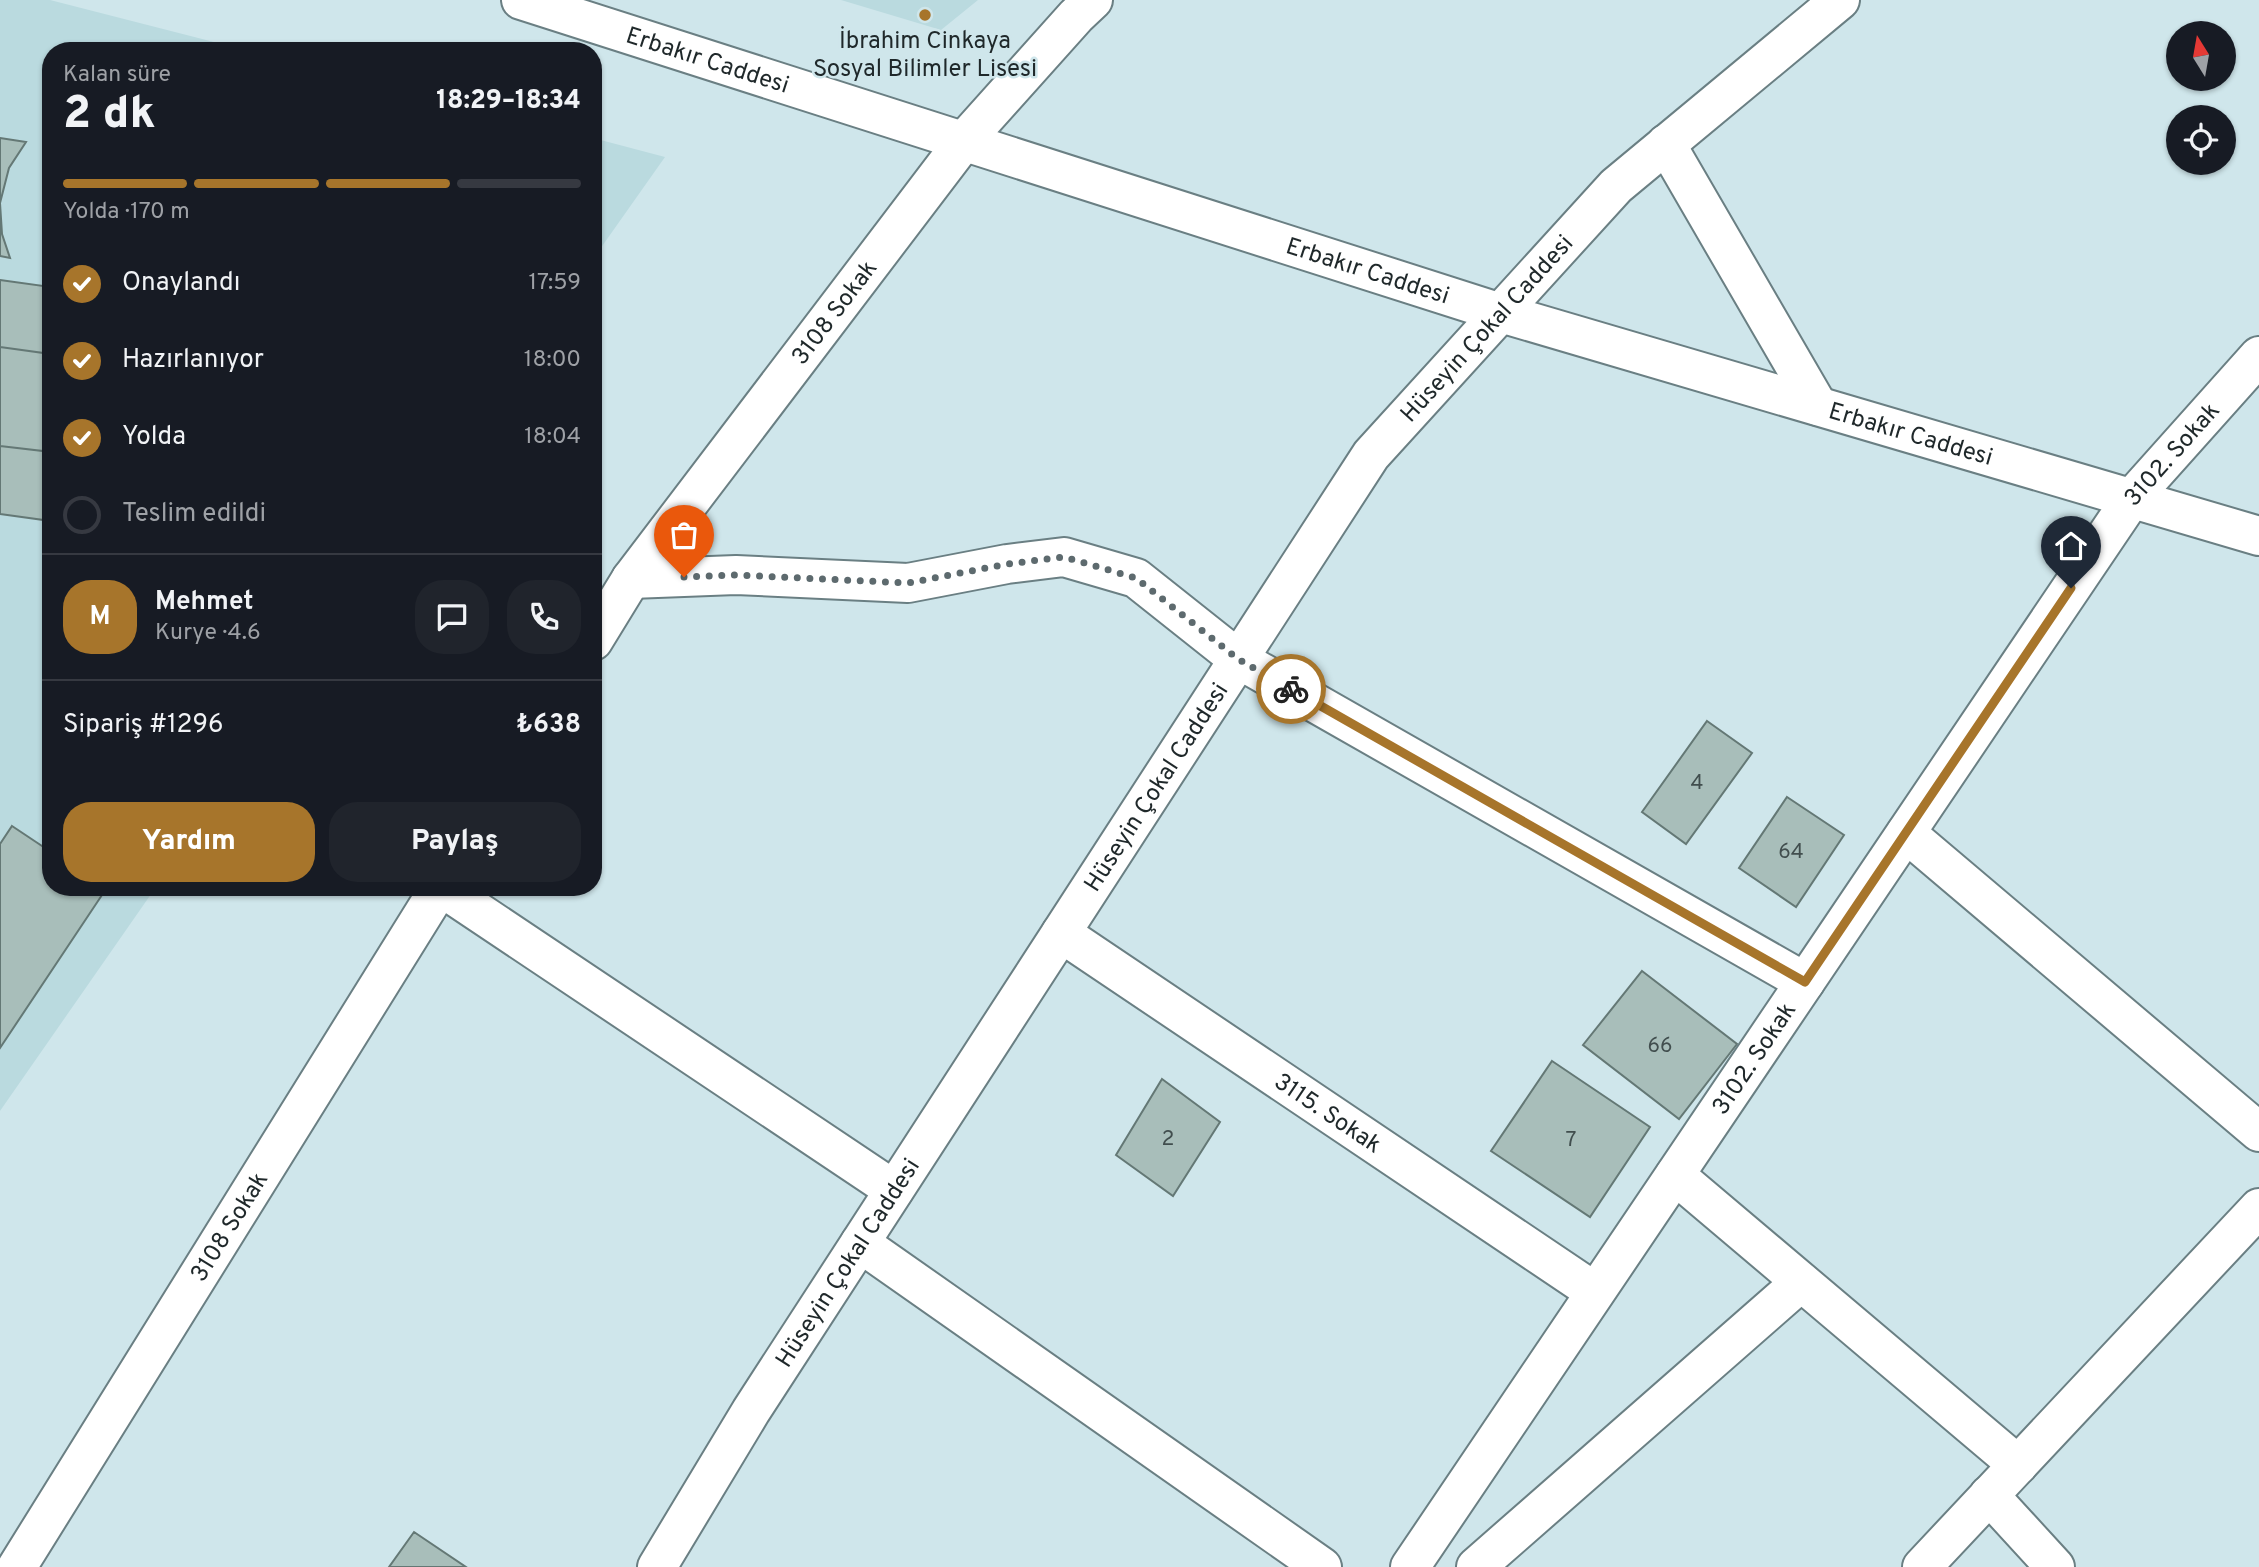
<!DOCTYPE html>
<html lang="tr">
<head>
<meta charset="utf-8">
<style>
  :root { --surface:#171b24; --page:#20242c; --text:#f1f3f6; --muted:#9ea1a6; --line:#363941; --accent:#a7752b }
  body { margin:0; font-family:Overpass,sans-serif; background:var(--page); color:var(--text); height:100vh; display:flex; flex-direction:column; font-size:26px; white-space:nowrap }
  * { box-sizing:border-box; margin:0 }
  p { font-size:23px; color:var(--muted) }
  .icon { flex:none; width:38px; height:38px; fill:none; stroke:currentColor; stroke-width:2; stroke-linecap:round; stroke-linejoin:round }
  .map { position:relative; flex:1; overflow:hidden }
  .sheet { position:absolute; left:42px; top:42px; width:560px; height:854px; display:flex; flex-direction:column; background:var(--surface); border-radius:28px; box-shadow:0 2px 5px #0004 }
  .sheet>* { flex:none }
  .needle { width:46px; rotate:349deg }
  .tools { position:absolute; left:2166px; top:21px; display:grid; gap:14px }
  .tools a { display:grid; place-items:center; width:70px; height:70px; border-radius:50%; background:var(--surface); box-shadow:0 2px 5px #0004; font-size:35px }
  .pin { position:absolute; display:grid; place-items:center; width:60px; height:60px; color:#fff; margin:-72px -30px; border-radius:50% 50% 50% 0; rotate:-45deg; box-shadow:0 0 7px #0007 }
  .pin .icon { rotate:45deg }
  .courier { position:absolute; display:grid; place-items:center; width:70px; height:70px; margin:-35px; border:5px solid #a7752b; border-radius:50%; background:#fff; color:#222; box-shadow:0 2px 9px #0007 }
  .head em { font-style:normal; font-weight:800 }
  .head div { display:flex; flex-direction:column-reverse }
  .head { display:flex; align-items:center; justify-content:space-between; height:119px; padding:0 21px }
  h1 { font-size:46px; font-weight:800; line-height:52px }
  .bar { display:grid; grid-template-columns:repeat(4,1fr); gap:10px 7px; align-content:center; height:84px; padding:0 21px }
  .bar i { height:9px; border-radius:5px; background:var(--line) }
  .bar .selected { background:var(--accent) }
  .bar p { grid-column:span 4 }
  .line { display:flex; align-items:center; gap:18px; padding:0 21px; border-top:2px solid var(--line) }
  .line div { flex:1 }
  .round { display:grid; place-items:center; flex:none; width:74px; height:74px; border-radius:28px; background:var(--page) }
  ol { padding:0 21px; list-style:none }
  li { display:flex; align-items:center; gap:21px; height:77px }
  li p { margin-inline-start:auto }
  li .icon { padding:7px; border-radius:50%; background:var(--accent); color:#fff; stroke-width:4 }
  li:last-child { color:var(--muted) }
  li i { width:38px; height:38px; border:4px solid var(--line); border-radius:50% }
  .cta { display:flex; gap:14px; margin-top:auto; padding:14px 21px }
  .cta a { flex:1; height:80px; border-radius:28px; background:var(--accent); color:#fff; font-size:28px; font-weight:800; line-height:80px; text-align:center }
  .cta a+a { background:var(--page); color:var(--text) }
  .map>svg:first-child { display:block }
  .built { fill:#badadf }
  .building { fill:#a8beba; stroke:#647875; stroke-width:2 }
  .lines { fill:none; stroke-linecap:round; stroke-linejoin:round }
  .street-casing { stroke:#6a7f83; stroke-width:42 }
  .secondary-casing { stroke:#6a7f83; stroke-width:42 }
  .street { stroke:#fff; stroke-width:38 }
  .secondary { stroke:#fff; stroke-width:38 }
  .done { stroke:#5d6a6e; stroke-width:7; stroke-dasharray:0 12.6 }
  .route { stroke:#a7752b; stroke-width:9 }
  .poi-dot { fill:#a7752b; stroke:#cfe6eb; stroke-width:2.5 }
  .labels { text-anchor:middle; stroke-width:5; stroke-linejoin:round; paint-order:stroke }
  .number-label { font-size:21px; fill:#414e4e }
  .poi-label { font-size:24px; fill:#1f282a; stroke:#cfe6eb }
  .street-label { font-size:24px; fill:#1f282a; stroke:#cfe6eb }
</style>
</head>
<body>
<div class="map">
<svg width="2259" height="1567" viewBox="0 0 2259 1567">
  <rect width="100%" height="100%" fill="#cfe6eb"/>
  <path class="built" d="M0,0H50L249,51H51V887H156L0,1111Z
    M841,0H978L941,30Z
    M593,138L665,157L593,259Z"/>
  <path class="building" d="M0,138L26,142L9,168L0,203L2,234L10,258L0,256Z
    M0,280L51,287V354L0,347Z
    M0,347L51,354V452L0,446Z
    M0,446L51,452V521L0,514Z
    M1707,721L1752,753L1686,844L1642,812Z
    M1787,797L1844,835L1796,907L1739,868Z
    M12,826L51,852V887L106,889L0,1048V844Z
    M1642,971L1737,1044L1679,1119L1583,1045Z
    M1552,1061L1650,1127L1590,1217L1491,1151Z
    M1162,1079L1220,1122L1173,1196L1116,1155Z
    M414,1532L466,1567H389Z"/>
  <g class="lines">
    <defs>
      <g id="street">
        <path d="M631,579L736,575L908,583L1007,564L1064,557L1136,578L1238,659L1805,982"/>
        <path id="s1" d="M593,641L631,579L964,141L1076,16L1093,0"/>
        <path d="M1906,833L2259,1132"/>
        <path d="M441,887L894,1190"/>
        <path id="s2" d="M1061,933L1595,1292"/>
        <path d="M1675,1175L2018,1465"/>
        <path d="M860,1243L1322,1567"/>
        <path d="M1989,1495L2055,1567"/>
        <path id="s3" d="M17,1567L440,887"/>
        <path id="s4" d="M1410,1567L2132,498L2259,356"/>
        <path d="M1476,1567L1801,1282"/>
        <path d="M1922,1567L2259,1208"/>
      </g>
      <g id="secondary">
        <path id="s5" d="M521,0L1501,313L2259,536"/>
        <path d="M1666,144L1818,406"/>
        <path id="s6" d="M657,1567L751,1411L1371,455L1616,186L1840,0"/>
      </g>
    </defs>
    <use href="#street" class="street-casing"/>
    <use href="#secondary" class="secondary-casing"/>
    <use href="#street" class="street"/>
    <use href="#secondary" class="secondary"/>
  </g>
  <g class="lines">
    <path class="done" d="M684,577L737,575L908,583L1007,564L1064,557L1136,578L1238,659L1291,689"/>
    <path class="route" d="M1291,689L1805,982L2071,588"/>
  </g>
  <circle class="poi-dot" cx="925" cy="15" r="7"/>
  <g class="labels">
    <g class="number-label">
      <text x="1697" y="789">4</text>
      <text x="1791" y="858">64</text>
      <text x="1660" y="1052">66</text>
      <text x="1168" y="1145">2</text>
      <text x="1571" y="1146">7</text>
    </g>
    <g class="poi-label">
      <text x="925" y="48">İbrahim Cinkaya<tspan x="925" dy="28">Sosyal Bilimler Lisesi</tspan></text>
    </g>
    <g class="street-label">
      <text dy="8" stroke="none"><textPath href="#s5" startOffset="196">Erbakır Caddesi</textPath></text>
      <text dy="8" stroke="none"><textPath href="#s5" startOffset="889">Erbakır Caddesi</textPath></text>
      <text dy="8" stroke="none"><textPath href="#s1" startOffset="408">3108 Sokak</textPath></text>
      <text dy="8" stroke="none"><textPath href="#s6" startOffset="1493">Hüseyin Çokal Caddesi</textPath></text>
      <text dy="8" stroke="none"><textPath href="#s5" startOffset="1456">Erbakır Caddesi</textPath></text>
      <text dy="8" stroke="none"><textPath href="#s4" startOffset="1349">3102. Sokak</textPath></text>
      <text dy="8" stroke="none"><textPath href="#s6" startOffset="926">Hüseyin Çokal Caddesi</textPath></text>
      <text dy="8" stroke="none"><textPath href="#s4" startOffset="614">3102. Sokak</textPath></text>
      <text dy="8" stroke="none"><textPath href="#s2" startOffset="322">3115. Sokak</textPath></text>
      <text dy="8" stroke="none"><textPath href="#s3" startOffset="401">3108 Sokak</textPath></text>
      <text dy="8" stroke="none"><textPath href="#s6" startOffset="359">Hüseyin Çokal Caddesi</textPath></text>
    </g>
  </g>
</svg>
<div class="tools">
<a><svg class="needle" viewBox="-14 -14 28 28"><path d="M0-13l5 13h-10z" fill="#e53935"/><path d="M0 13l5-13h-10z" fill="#9ea1a6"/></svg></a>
<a><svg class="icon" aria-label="locate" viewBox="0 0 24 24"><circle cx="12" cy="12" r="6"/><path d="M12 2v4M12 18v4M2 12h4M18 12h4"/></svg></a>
</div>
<div class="pin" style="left:684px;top:577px;background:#ea580c"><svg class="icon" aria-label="bag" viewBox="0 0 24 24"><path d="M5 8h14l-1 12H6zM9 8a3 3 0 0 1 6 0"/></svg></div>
<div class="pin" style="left:2071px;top:588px;background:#1f2937"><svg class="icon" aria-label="home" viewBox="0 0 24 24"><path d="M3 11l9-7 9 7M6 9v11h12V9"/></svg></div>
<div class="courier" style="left:1291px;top:689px"><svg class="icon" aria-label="bike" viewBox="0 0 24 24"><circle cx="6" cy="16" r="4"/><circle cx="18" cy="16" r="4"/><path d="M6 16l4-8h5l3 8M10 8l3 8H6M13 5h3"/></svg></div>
<section class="sheet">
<div class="head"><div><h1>2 dk</h1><p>Kalan süre</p></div><em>18:29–18:34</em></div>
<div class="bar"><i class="selected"></i><i class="selected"></i><i class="selected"></i><i></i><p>Yolda · 170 m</p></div>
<ol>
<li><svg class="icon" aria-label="check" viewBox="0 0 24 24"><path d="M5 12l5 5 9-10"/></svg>Onaylandı<p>17:59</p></li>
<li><svg class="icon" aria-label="check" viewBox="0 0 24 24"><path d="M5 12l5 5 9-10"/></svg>Hazırlanıyor<p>18:00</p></li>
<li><svg class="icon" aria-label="check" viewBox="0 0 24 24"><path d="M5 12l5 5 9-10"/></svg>Yolda<p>18:04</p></li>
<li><i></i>Teslim edildi</li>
</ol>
<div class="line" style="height:126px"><b class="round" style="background:var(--accent);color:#fff">M</b><div><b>Mehmet</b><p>Kurye · 4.6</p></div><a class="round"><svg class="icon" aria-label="chat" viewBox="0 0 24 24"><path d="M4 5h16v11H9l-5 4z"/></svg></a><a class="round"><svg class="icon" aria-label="phone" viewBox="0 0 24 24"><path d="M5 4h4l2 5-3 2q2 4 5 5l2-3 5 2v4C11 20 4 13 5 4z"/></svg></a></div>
<div class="line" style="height:91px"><div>Sipariş #1296</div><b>₺638</b></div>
<div class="cta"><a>Yardım</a><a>Paylaş</a></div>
</section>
</div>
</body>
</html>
